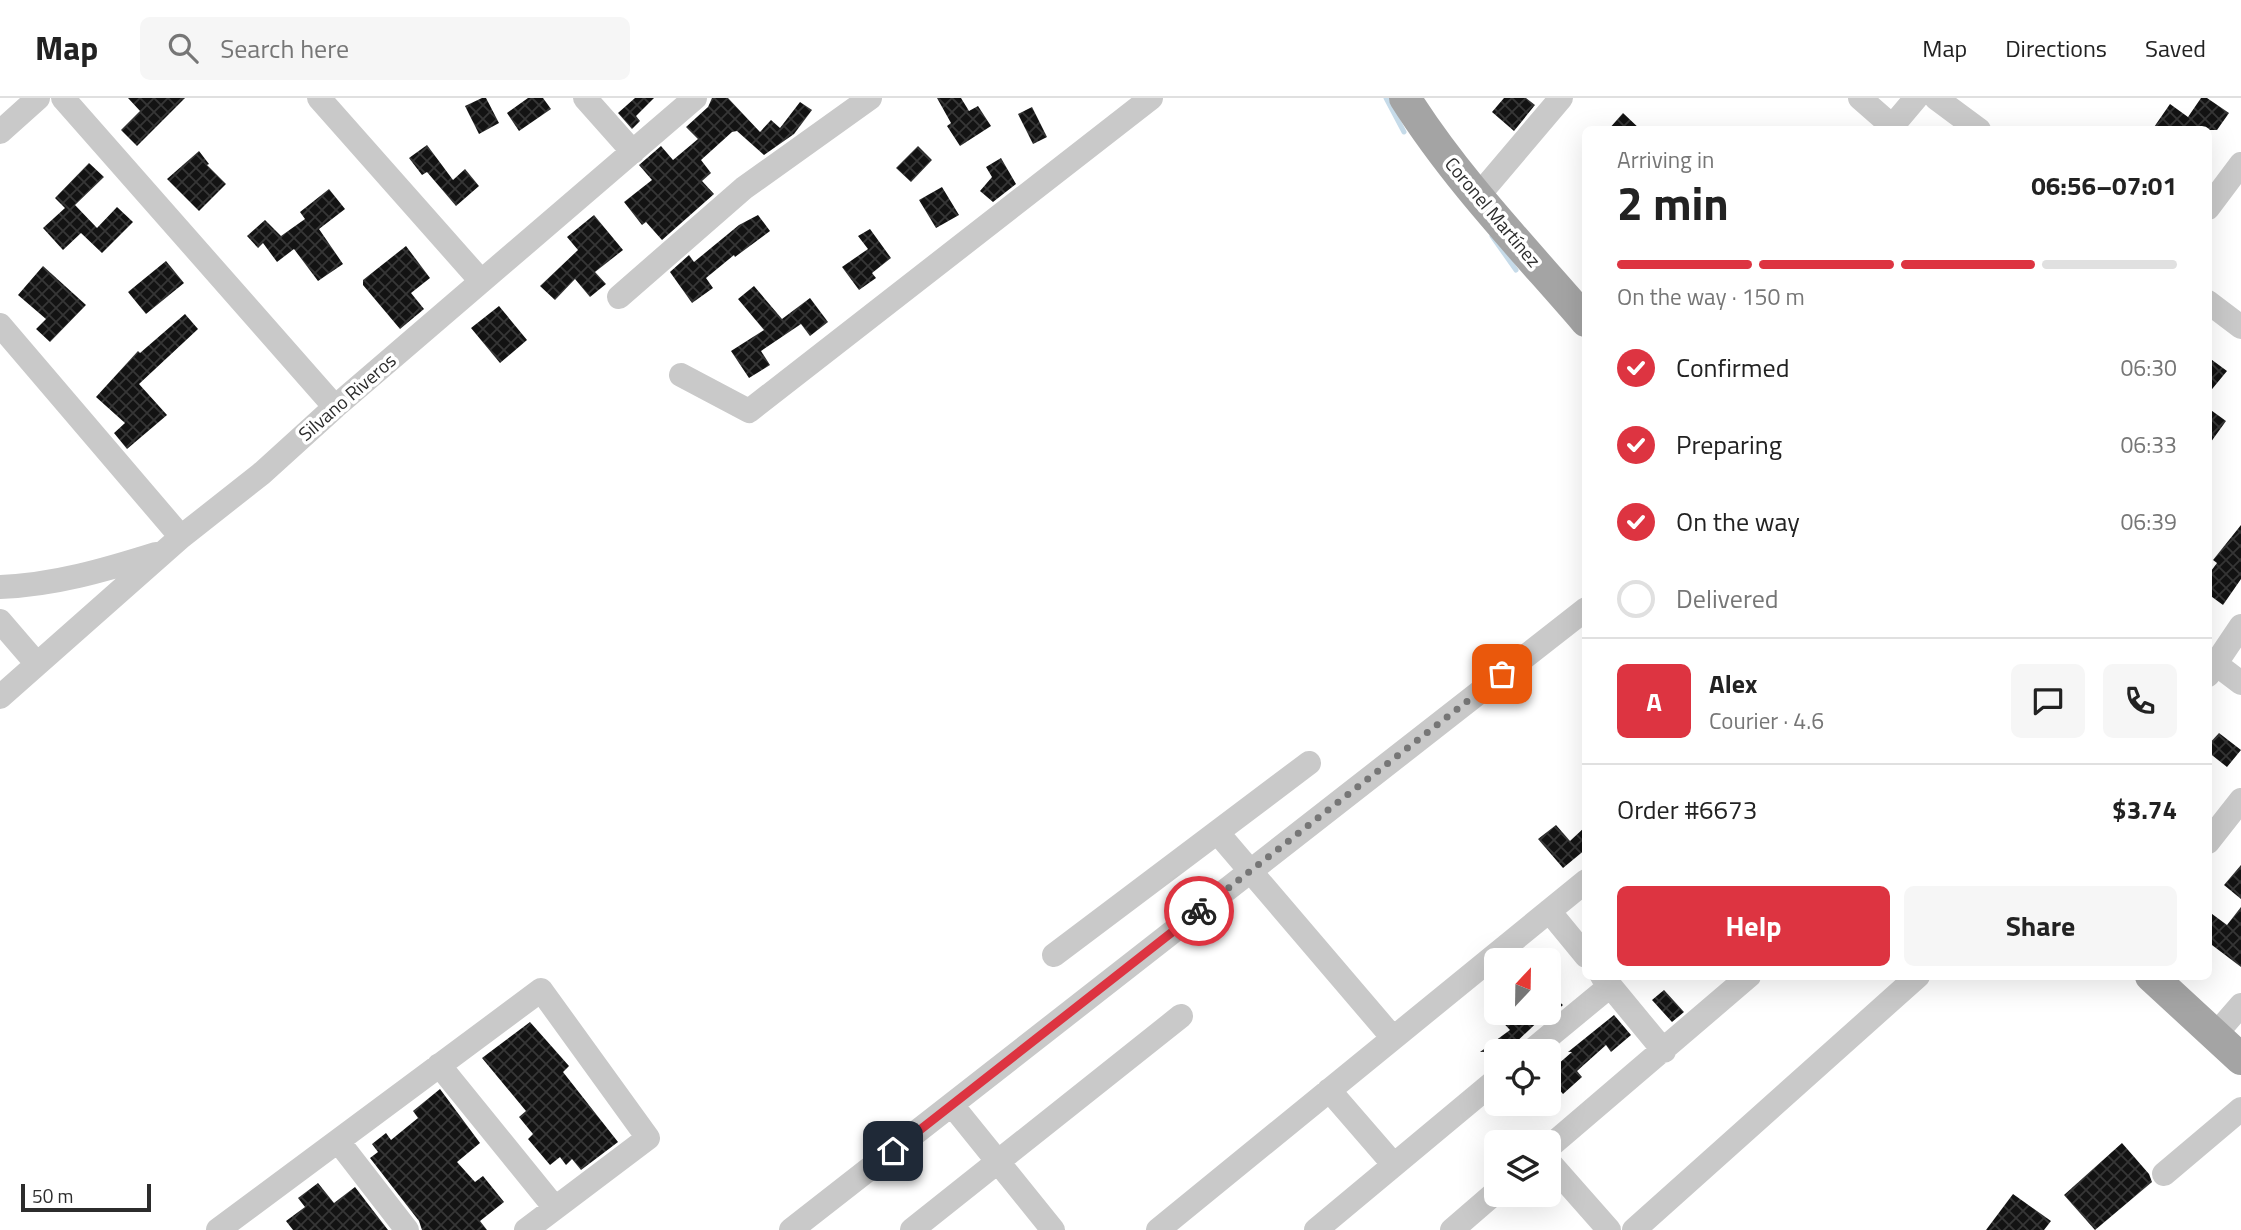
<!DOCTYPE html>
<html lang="en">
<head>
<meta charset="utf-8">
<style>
  :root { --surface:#fff; --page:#f6f6f6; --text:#222; --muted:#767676; --line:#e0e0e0; --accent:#dd3441 }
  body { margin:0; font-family:"Titillium Web",sans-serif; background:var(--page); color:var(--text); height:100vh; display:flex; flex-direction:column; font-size:26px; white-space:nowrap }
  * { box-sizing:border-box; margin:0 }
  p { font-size:23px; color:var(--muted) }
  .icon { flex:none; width:38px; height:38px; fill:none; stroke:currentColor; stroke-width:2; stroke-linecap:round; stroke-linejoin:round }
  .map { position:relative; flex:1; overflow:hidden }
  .sheet { position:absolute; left:1582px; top:28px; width:630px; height:854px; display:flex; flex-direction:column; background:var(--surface); border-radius:10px; box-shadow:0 7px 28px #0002 }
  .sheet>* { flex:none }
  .needle { width:46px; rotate:22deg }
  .buttons { position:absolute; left:1484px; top:850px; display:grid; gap:14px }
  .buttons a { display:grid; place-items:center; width:77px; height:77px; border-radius:10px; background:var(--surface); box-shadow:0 7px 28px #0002; font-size:35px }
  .scale { position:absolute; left:21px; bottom:18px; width:130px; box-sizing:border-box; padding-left:7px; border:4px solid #2c2c2c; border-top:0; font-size:19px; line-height:24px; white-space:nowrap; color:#2c2c2c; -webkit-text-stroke:5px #fff; paint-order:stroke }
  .pin { position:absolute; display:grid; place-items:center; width:60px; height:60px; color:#fff; margin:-30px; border-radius:14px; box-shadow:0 4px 10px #0006 }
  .courier { position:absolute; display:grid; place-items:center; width:70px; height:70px; margin:-35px; border:5px solid #dd3441; border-radius:50%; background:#fff; color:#222; box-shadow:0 2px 9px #0007 }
  .overview em { font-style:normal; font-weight:700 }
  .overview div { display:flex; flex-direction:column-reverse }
  .overview { display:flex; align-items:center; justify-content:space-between; height:119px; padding:0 35px }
  h1 { font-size:46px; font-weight:700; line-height:52px }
  .bar { display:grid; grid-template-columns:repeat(4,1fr); gap:10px 7px; align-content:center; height:84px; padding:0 35px }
  .bar i { height:9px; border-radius:5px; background:var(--line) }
  .bar .current { background:var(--accent) }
  .bar p { grid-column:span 4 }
  .line { display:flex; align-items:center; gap:18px; padding:0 35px; border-top:2px solid var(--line) }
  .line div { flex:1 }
  .round { display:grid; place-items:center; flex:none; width:74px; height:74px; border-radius:10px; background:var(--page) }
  ol { padding:0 35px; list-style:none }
  li { display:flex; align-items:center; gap:21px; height:77px }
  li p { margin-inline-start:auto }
  li .icon { padding:7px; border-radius:50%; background:var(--accent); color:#fff; stroke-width:4 }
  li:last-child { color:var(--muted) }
  li i { width:38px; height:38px; border:4px solid var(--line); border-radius:50% }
  .button { display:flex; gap:14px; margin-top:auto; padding:14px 35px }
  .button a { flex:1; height:80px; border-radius:10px; background:var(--accent); color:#fff; font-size:28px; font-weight:700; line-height:80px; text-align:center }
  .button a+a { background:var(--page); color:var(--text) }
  header { display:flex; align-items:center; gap:42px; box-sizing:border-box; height:98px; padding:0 35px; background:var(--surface); border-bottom:2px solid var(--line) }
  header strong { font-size:33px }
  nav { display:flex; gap:38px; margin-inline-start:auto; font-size:24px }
  .search { width:490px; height:63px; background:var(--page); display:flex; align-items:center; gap:18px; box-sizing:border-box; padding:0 24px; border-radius:10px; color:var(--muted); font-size:26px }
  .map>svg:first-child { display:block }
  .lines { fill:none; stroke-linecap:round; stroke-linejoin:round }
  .stream { stroke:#c6dbe9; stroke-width:5 }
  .building { fill:url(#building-cross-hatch) }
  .minor { stroke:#c9c9c9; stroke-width:24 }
  .major { stroke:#a4a4a4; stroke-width:32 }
  .done { stroke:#767676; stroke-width:7; stroke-dasharray:0 12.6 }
  .route { stroke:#dd3441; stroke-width:9 }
  .labels { text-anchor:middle; stroke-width:7; stroke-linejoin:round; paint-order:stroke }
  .street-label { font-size:19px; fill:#2c2c2c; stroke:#fff }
</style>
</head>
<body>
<header>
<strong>Map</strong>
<div class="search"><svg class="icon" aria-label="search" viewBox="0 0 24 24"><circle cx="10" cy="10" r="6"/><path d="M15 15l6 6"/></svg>Search here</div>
<nav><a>Map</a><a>Directions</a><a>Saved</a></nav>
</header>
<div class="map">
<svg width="2241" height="1132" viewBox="0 0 2241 1132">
  <defs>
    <pattern id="building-cross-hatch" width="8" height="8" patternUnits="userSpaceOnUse" patternTransform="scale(1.75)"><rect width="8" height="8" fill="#131313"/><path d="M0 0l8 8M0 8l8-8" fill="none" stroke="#363636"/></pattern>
  </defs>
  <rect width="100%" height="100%" fill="#fff"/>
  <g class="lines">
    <path class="stream" d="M1386,0L1404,34
      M1492,138L1516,172"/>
  </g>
  <path class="building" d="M128,0H185L137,48L121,32L140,13Z
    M482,0H486L499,25L479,36L465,8Z
    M528,0H543L551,11L519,33L507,15Z
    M635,0H654L636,18L640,23L632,31L618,15Z
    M712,0H728L760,34L771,22L780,30L800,4L812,12L794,36L764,57L737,33L732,34L701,62L711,75L702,83L714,96L662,142L646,124L642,127L624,104L652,82L639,67L661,48L673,62L698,41L686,29L708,9Z
    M937,0H961L969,13L978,8L991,28L960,48L947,28L951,25Z
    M1504,0H1526L1535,7L1514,33L1492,14Z
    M2201,0H2207L2229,15L2217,32H2152L2170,6L2188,19Z
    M1032,9L1047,39L1033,46L1018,16Z
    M1623,15L1641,32H1608Z
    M427,47L453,82L465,71L479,88L456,108L427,74L422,77L409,60Z
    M918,48L932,62L911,84L896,70Z
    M199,53L209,66L207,67L226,86L199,113L167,81Z
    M1001,60L1016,86L993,104L980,93L992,79L986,69Z
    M89,65L104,79L75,107L97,130L117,109L133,124L102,155L81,135L63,152L43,130L65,110L55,100Z
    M942,89L959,117L936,130L919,102Z
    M329,91L345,111L319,131L343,166L318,183L294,151L277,164L263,145L258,150L247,138L265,122L281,138L305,121L300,114Z
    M594,117L623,152L595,174L606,186L590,199L575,181L555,202L540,188L578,152L567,139Z
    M758,117L770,133L735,159L734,157L706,180L713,190L692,205L670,174L689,157L694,164L739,127Z
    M870,131L891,160L872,175L876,180L859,192L842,169L868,151L858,138Z
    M406,148L430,180L411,195L424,211L400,231L363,187V182Z
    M166,163L184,185L146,216L128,194Z
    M43,168L86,207L50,244L36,231L46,221L18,197Z
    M754,188L782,221L810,200L828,224L810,238L801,226L761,253L770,267L749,280L731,253L764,232L738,201Z
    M499,208L527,242L500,265L471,230Z
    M185,216L198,231L139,286L167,317L127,351L114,335L125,325L96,299L138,253L140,255Z
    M2208,259L2227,273L2208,296Z
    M2208,310L2226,323L2208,348Z
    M2241,427V481L2223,507L2208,496V477L2217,465L2213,462Z
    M2219,635L2241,652L2227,669L2208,654V647Z
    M1556,727L1570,743L1586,728V751L1563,770L1538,741Z
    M2241,767V801L2224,787Z
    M2241,809V869L2208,844V813L2227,827Z
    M1664,892L1684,914L1672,924L1652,902Z
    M1549,895L1563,907L1549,919Z
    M1494,915H1547L1512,948L1516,954H1480L1510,932Z
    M1614,917L1631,937L1611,954L1606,947L1577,973L1582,979L1563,996L1549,980V974L1572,954H1568Z
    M530,924L569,968L563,974L618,1044L581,1072L572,1061L566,1067L560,1059L550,1067L528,1041L533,1036L519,1019L526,1013L482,960Z
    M440,991L480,1045L457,1064L475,1084L483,1078L504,1104L480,1123L487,1132H422L419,1123L370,1060L378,1054L372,1046L386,1035L391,1042L418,1020L413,1013Z
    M2122,1045L2149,1076L2152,1084L2095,1132L2064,1097Z
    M318,1085L334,1105L355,1089L388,1132H293L286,1123L305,1109L298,1100Z
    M2013,1096L2051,1123L2044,1132H1986Z"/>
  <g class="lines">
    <path class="minor" d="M63,0L335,309
      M319,0L481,183
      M585,0L633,54
      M1860,0L1892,28
      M1936,0L1979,32
      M1889,32L1916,0
      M0,34L38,0
      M1478,98L1561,0
      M2208,110L2241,66
      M619,199L744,90L870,0
      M2208,204L2241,229
      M0,227L181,439
      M681,277L749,313L1151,0
      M0,489C54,487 105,472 156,456
      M0,523L37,566
      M2216,566L2241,585
      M2208,577L2241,528
      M0,599L181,439L261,376L335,309L695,0
      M1217,734L1393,940
      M2208,744L2241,702
      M1549,813L1586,858
      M1054,857L1309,665
      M1602,878L1664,953
      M2215,937L2241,907
      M1530,954L1610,888
      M439,967L555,1110
      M1329,992L1394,1067
      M952,1007L1053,1132
      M338,1043L407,1132
      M1549,1049L1749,878
      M1549,1064L1609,1132
      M2164,1076L2241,1011
      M218,1132L541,892L648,1040L526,1132
      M791,1132L1586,511
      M912,1132L1181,918
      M1158,1132L1586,783
      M1316,1132L1496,982
      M1452,1132L1496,1094
      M1634,1132L1918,878"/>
    <path class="major" d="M1405,0C1456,81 1524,151 1586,223
      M2151,878L2241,961"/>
  </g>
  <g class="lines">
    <path class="done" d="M1199,813L1502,576"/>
    <path class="route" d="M893,1053L1199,813"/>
  </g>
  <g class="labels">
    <g class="street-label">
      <text transform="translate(1493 114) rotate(50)" y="7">Coronel Martínez</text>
      <text transform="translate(347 299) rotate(-41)" y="7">Silvano Riveros</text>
    </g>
  </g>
</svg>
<div class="buttons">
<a><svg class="needle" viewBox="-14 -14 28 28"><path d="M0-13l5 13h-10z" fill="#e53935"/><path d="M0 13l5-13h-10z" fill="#767676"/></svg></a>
<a><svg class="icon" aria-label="locate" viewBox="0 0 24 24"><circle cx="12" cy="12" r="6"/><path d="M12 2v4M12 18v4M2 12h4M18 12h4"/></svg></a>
<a><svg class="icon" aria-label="layers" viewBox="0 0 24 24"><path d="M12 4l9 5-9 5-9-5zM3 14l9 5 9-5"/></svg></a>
</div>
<div class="scale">50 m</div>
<div class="pin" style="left:1502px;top:576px;background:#ea580c"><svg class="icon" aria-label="bag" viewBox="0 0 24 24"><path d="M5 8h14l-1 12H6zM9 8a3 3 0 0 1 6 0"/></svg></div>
<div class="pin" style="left:893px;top:1053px;background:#1f2937"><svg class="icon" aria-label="home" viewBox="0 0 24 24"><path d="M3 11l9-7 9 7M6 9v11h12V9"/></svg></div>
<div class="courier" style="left:1199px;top:813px"><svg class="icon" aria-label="bike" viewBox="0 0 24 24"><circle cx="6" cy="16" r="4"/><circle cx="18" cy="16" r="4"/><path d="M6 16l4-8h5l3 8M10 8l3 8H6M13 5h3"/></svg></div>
<section class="sheet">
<div class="overview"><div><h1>2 min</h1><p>Arriving in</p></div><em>06:56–07:01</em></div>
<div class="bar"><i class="current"></i><i class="current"></i><i class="current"></i><i></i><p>On the way · 150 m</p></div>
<ol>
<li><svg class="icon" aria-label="check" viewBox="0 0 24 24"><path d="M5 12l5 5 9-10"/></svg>Confirmed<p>06:30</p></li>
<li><svg class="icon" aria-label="check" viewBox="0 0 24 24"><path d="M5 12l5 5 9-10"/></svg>Preparing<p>06:33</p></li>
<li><svg class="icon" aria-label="check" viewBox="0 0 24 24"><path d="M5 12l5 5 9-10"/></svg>On the way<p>06:39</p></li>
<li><i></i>Delivered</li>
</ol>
<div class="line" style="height:126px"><b class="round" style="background:var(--accent);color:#fff">A</b><div><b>Alex</b><p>Courier · 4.6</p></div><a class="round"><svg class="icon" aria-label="chat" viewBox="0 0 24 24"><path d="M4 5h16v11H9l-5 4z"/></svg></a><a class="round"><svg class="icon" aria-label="phone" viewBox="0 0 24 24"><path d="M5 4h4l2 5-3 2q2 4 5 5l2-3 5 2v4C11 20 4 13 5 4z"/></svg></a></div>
<div class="line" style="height:91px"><div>Order #6673</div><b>$3.74</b></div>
<div class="button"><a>Help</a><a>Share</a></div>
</section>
</div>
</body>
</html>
